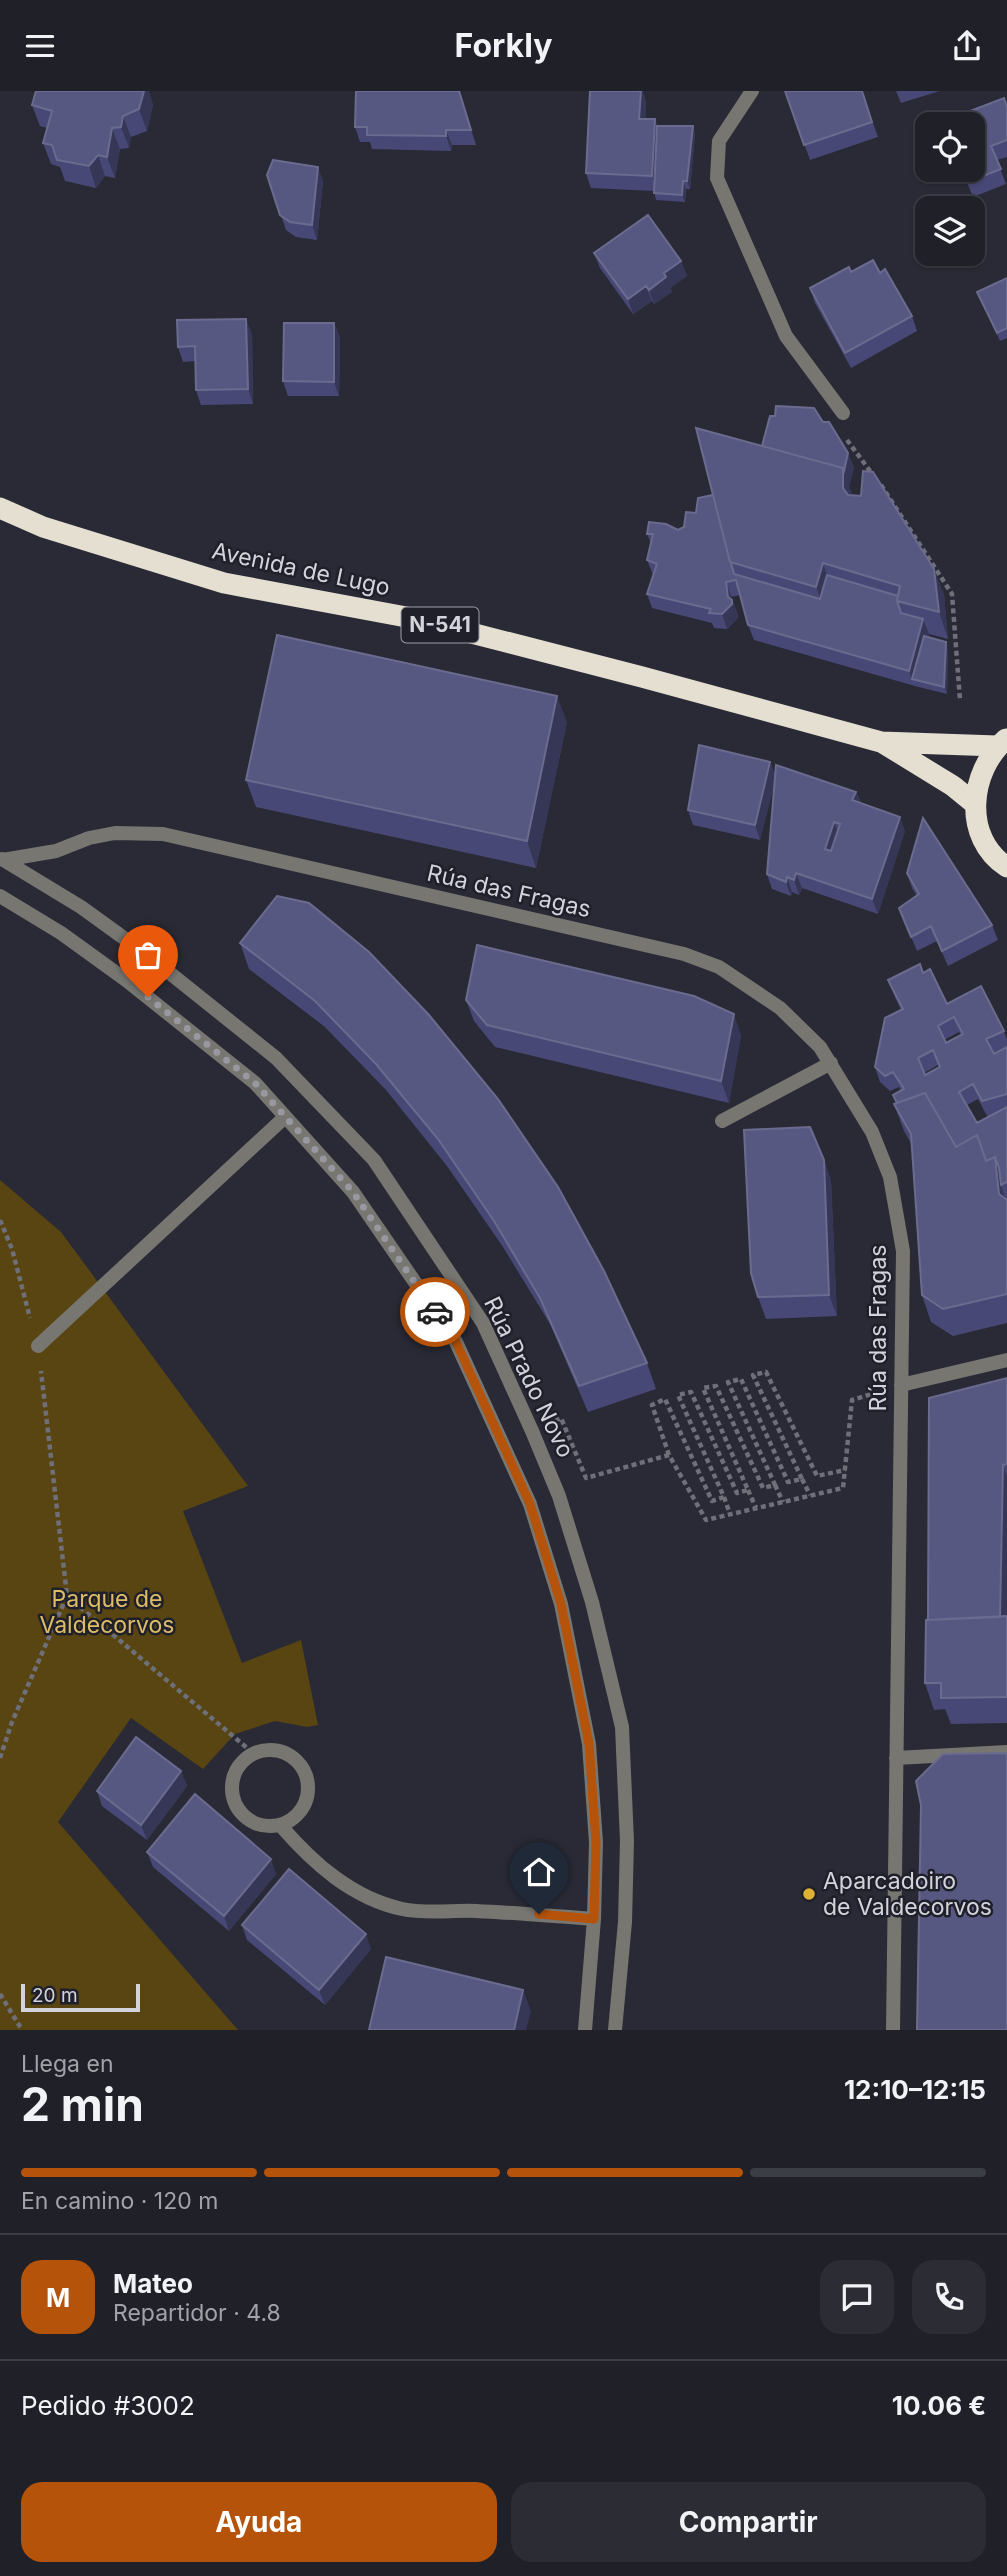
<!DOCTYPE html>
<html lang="es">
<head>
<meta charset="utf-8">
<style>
  :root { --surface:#1f2028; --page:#2c2d34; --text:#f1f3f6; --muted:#a1a3a8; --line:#3c3e45; --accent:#b45309 }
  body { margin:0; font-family:Inter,sans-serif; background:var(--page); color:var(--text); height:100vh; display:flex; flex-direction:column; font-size:26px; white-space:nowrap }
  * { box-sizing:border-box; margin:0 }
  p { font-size:23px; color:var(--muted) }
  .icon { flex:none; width:38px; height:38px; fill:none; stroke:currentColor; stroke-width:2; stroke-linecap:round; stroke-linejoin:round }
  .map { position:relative; height:1939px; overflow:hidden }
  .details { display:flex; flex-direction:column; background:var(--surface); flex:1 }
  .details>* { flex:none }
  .controls { position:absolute; left:915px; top:21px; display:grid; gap:14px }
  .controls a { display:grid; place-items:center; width:70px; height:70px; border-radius:14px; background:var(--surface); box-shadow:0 2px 5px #0004,0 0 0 2px var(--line); font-size:35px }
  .scale { position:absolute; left:21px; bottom:18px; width:119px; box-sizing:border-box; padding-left:7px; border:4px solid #d3d4db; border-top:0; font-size:19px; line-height:24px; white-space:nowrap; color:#d3d4db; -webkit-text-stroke:5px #20202b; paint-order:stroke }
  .pin { position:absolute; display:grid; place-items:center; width:60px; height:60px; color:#fff; margin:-72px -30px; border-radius:50% 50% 50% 0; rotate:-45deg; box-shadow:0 0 7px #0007 }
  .pin .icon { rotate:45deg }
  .courier { position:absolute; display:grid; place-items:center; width:70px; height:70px; margin:-35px; border:5px solid #b45309; border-radius:50%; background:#fff; color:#222; box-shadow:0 2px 9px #0007 }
  .summary em { font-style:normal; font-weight:700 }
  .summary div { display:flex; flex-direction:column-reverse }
  .summary { display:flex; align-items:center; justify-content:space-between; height:119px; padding:0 21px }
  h1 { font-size:46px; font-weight:700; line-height:52px }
  .bar { display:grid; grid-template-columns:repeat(4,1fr); gap:10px 7px; align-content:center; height:84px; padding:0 21px }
  .bar i { height:9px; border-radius:5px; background:var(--line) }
  .bar .current { background:var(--accent) }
  .bar p { grid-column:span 4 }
  .line { display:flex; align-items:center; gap:18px; padding:0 21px; border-top:2px solid var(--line) }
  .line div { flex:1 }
  .round { display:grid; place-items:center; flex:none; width:74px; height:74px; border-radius:21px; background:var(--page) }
  .primary-button { display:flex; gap:14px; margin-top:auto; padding:14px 21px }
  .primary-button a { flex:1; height:80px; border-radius:21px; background:var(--accent); color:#fff; font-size:28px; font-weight:700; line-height:80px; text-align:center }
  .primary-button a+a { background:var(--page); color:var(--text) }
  header { display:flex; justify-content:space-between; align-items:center; height:91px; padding:0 21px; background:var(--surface); font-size:32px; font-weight:700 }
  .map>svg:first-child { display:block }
  .green { fill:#584511 }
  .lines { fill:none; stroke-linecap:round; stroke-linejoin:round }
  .path { stroke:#6e6f79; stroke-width:4.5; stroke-dasharray:5 3.5; stroke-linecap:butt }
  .street { stroke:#787671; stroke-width:14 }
  .highway { stroke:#e5dfd1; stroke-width:21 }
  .wall { fill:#484876; fill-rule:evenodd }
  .shaded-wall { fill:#363657 }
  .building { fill:#575881; stroke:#6b6b8f; stroke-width:2; fill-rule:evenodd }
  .done { stroke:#9898a1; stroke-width:7; stroke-dasharray:0 12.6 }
  .route { stroke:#b45309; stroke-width:9 }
  .poi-dot { fill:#deb133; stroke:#20202b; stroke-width:2.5 }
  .labels { text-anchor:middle; stroke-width:5; stroke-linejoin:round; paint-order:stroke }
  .shield { fill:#20202b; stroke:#9d9ea6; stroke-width:2 }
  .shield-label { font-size:21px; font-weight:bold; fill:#d3d4db }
  .street-label { font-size:23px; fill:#d3d4db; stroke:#20202b }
  .park-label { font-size:23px; fill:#ddbc68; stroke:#20202b }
  .poi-label { font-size:23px; fill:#d3d4db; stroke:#20202b; text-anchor:start }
</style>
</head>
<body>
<header><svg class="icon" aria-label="menu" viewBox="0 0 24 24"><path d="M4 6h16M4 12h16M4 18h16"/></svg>Forkly<svg class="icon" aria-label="share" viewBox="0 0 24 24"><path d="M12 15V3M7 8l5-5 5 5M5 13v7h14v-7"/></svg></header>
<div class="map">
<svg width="1007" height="1939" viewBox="0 0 1007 1939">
  <rect width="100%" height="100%" fill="#292a35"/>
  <path class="green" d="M0,1089L61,1141L248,1395L183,1420L242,1572L301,1549L318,1634L307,1636L275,1630L235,1643L203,1678L131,1627L58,1731L238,1939H0Z"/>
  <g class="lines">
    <path class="path" d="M847,349L873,384
      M881,394L952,503L960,609
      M0,1129L12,1158L30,1227
      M555,1330L561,1327L586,1387L669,1364L706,1429L843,1397L852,1309L875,1302
      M669,1364L652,1314L665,1308L712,1410L724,1406L678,1304L691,1301L737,1402L748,1399L703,1297L716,1295L763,1397L775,1394L728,1291L741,1288L788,1391L802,1388L753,1284L766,1281L817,1385L845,1379
      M802,1388L810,1404
      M775,1394L783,1411
      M748,1399L756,1417
      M724,1406L730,1423
      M67,1505L253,1662
      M0,1667L12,1631L67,1505L41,1280
      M0,1903L22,1939"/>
    <path class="street" d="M752,0L719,50L717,87L786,245L843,322
      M2,768L81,816L146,863L276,967L374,1069L483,1232L532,1340L559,1405L592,1511L622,1636L627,1750L625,1831L615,1939
      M3,769L56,760L89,747L115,742L163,743L684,863L719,876L780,917L820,956L872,1041L890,1086L903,1160L893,1939
      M0,805L61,842L126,889L255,992L353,1101L456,1251L530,1413L561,1513L589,1653L596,1751L594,1828L585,1939
      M722,1030L831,972
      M38,1255L285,1026
      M901,1294L1007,1269
      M232 1697a38 38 0 1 1 76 0a38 38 0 1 1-76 0Z
      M896,1667L1007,1661
      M281,1735C313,1772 352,1807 402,1818C425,1823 453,1819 476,1820C516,1822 555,1825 594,1828"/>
    <path class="highway" d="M0,417L43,436L224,492L417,528L642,586L881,651L997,655
      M1006,648C969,680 962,747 1007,776
      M883,652L953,695L975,713"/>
  </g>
  <path class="wall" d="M460,0L476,54H452L451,60L372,58L370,51H360L355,36Z
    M785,0H862L878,46L810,69Z
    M896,0H940L901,12Z
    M646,10L645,28H655L657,35H693L695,43L690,98H686L685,111L656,109L654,100L591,97L586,82Z
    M153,13L147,40L131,46L129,57L120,58L115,87L105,85L96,97L65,90L60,76L51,73L43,52L47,37L40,35L32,14Z
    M1007,14V66L997,69L1006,93L973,106L962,79Z
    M267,84L323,90L317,149L296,146L286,139Z
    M594,162L681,170L687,185L670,197L672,201L654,213L652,210L633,223L600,177Z
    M851,181L880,182L912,225L917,240L851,277L815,212L810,197Z
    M1007,187V247L1000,250L977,201Z
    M334,232L340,247L339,305H288L283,290Z
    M252,243L253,313L201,314L196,299L195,270L183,271L178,256Z
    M775,325L823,331L848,362L854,377L849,395L852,404L934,478L944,504L948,548L929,543L928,546L948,559L947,603L915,595L754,549L748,534L740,504L731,506L738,524L737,528L727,538L714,537L712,532L652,517L647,503L653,484L647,469L651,452L647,443L678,439L684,436L713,404L762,355Z
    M567,631L536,777L256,716L246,689Z
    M770,671L775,683L856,701L861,712L905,740L878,823L802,797L799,804L792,801L791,805L772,798L767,783L774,694L760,749L693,734L688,719Z
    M907,782L992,834L998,849L948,875L937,850L917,860L899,817L917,805L912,797Z
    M277,805L647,1272L656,1298L588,1321L550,1233L503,1156L447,1075L386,999L325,936L249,878L240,852Z
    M923,882L947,913L1004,940L1007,949V955L993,962L1007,956V1232L953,1245L931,1231L922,1204L912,1054L904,1040L894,1013H896L893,1004L901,1000L899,996L890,1000L880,991L875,976L901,919L894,904L888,889ZM959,941L961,944L946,952L944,949ZM938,974L939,976L925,984L924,982ZM978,1008L987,1025L995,1023L977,1032L967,1014Z
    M466,909L741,944L729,1012L495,956L474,930Z
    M824,1069L831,1090L837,1225L766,1228L758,1206Z
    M1007,1287V1632L951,1633L945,1618L934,1619L925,1592L928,1529Z
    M181,1680L187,1695L147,1749L102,1715L97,1700Z
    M147,1761L276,1783L229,1840L153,1776Z
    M242,1834L371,1858L325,1914L247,1849Z"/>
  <path class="shaded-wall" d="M144,0H149L153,13L147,40L139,18Z
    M459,0H460L476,54L471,39Z
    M641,0H643L646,10L645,43L639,28Z
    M123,25L131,46L129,57L121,36Z
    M655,28L660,43L657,100L652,85Z
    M693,35L695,43L690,98L687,90Z
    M112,37L120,58L115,87L107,66Z
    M446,39L452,54L451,60L446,45Z
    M98,64L105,85L96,97L89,75Z
    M318,76L323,90L317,149L312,134Z
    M683,90L686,98L685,111L682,104Z
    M681,170L687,185L670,197L672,201L654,213L649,199L664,182Z
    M646,195L652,210L633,223L628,208Z
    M246,228L252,243L253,313L248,298Z
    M334,232L340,247L339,305L334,291Z
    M848,362L854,377L849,395L852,404V424L843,397V377Z
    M823,472L832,499L826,523L816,496Z
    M934,478L944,504L948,548L939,521Z
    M726,491L738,524L737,528L727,538L722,523L728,506Z
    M923,528L929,543L916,589L912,588L909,580Z
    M946,551L948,559L947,603L944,596Z
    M557,605L567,631L536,777L527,750Z
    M770,671L776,686L760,749L755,734Z
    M856,701L862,716L852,709Z
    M900,726L905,740L878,823L872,808Z
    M834,731L840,746L830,773L825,758Z
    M796,782L802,797L799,804L794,789Z
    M787,786L792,801L791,805L786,791Z
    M734,923L741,944L729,1012L721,990Z
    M995,1066L1004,1092L1001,1094L1006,1109L999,1103Z
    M824,1069L831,1090L837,1225L829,1204Z
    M1003,1374L1007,1386V1550L1000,1531Z
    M181,1680L187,1695L147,1749L141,1734Z
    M271,1768L276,1783L229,1840L224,1825Z
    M366,1843L371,1858L325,1914L319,1899Z
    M523,1899L531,1920L526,1939H514Z"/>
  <path class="building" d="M36,0H144L139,18L123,25L121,36L112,37L107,66L98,64L89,75L57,69L52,54L43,52L52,20L32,14Z
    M356,0H459L471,39H446V45L367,44V36H355Z
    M590,0H641L639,28H655L652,85L586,82Z
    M785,0H862L872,31L804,54Z
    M1004,7L1007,16V49L991,55L1001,78L968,91L963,79H973V33H945L944,30Z
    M657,35H693L687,90H683L682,104L654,102Z
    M273,69L318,76L312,134L290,131L280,124L267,84Z
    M648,124L681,170L664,182L666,186L649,199L646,195L628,208L594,162Z
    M873,169L880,182L885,178L912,225L845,262L810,197L849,176L851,181Z
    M1007,187V237L997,242L977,201Z
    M246,228L248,298L196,299L195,255L178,256L177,229Z
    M284,232H334V291L283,290Z
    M776,315L814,317L823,331H829L848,362L844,380L843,377L762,355L770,325H775Z
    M696,337L843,377V397L848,404L861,405L863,380L873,381L934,478L939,521L897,510L900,495L823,472L816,496L730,471Z
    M713,404L730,471L731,472L734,483L820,508L827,484L898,505L897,510L901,522L923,528L909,580L748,534L736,489L726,491L728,506L732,509V513L722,523L709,522L711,518L647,503L657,473L647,469L653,443H647L649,431L666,433L678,439L684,436L686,421L696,422L698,407Z
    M277,544L557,605L527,750L246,689Z
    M924,545L946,551L944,596L912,588Z
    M699,654L770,671L755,734L688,719Z
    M776,674L856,701L852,709L900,726L872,808L796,782L794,789L787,786L786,791L767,783ZM834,731L840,733L831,760L825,758Z
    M923,727L992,834L942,860L931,835L911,846L899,817L919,803L907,782Z
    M277,805L309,812L369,861L429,924L498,1008L558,1096L604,1180L647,1272L579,1295L540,1207L494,1130L438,1048L376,973L315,910L240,852Z
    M477,854L694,905L734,923L721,990L487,934L466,909Z
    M920,873L923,882L930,878L947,913L981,895L1004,940L986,948L994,963L1007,956V1003L982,1010L973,993L959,1001L977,1032L1007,1016V1091L1001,1094L999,1077L995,1066L986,1070L977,1044L956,1056L925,1002L897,1012L893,1004L904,998L893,981L885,985L875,976L885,927L903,918L888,889ZM954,926L963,943L946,952L938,935ZM933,959L940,976L925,984L918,967Z
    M925,1002L956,1056L977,1044L986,1070L995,1066L999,1103L1007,1109V1203L943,1218L922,1204L911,1043L894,1013Z
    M810,1036L824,1069L829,1204L758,1206L751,1182L744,1039Z
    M1007,1287V1373L1003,1374L1000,1526L928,1529L929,1307Z
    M1007,1525V1606L941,1607V1592H925L926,1529Z
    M136,1646L181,1680L141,1734L97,1700Z
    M1007,1662V1939H917L921,1714L916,1690L943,1663Z
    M195,1703L271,1768L224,1825L147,1761Z
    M289,1778L366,1843L319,1899L242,1834Z
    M386,1866L523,1899L514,1939H369Z"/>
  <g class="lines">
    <path class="done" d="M148,906L255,992L353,1101L435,1221"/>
    <path class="route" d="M435,1221L456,1251L530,1413L561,1513L589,1653L596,1751L594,1828L539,1823"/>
  </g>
  <circle class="poi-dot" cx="809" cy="1803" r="7"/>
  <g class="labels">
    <rect class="shield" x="401.5" y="516.5" width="77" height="35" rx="5"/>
    <g class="shield-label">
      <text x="440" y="541">N-541</text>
    </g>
    <g class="street-label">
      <text transform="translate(301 478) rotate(12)" y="8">Avenida de Lugo</text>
      <text transform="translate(509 800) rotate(13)" y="8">Rúa das Fragas</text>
      <text transform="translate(878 1237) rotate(-90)" y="8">Rúa das Fragas</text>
      <text transform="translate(529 1286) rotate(64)" y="8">Rúa Prado Novo</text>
    </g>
    <g class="park-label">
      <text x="107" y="1516">Parque de<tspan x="107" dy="26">Valdecorvos</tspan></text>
    </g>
    <g class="poi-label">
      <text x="823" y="1798">Aparcadoiro<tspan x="823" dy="26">de Valdecorvos</tspan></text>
    </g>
  </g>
</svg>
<div class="controls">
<a><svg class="icon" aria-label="locate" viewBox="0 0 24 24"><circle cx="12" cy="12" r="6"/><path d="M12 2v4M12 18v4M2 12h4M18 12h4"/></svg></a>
<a><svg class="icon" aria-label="layers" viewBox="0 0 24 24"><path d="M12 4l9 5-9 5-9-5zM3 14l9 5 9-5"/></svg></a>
</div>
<div class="scale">20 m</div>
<div class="pin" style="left:148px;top:906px;background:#ea580c"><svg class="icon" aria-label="bag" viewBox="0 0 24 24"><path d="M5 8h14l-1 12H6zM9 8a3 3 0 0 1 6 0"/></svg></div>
<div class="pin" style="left:539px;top:1823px;background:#1f2937"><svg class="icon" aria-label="home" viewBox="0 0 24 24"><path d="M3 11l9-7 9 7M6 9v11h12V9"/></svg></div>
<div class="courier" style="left:435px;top:1221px"><svg class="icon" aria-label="car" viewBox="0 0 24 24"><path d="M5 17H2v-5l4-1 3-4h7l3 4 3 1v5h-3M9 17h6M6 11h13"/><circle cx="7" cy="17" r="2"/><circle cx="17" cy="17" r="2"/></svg></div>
</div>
<section class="details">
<div class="summary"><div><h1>2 min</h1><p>Llega en</p></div><em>12:10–12:15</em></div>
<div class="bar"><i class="current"></i><i class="current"></i><i class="current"></i><i></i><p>En camino · 120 m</p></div>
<div class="line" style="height:126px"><b class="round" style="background:var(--accent);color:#fff">M</b><div><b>Mateo</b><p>Repartidor · 4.8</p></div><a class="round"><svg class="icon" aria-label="chat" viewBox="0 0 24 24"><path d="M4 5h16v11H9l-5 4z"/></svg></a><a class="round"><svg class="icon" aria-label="phone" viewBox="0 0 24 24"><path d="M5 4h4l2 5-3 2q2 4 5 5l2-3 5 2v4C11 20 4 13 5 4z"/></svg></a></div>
<div class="line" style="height:91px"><div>Pedido #3002</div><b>10.06 €</b></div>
<div class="primary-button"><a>Ayuda</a><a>Compartir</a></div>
</section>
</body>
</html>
